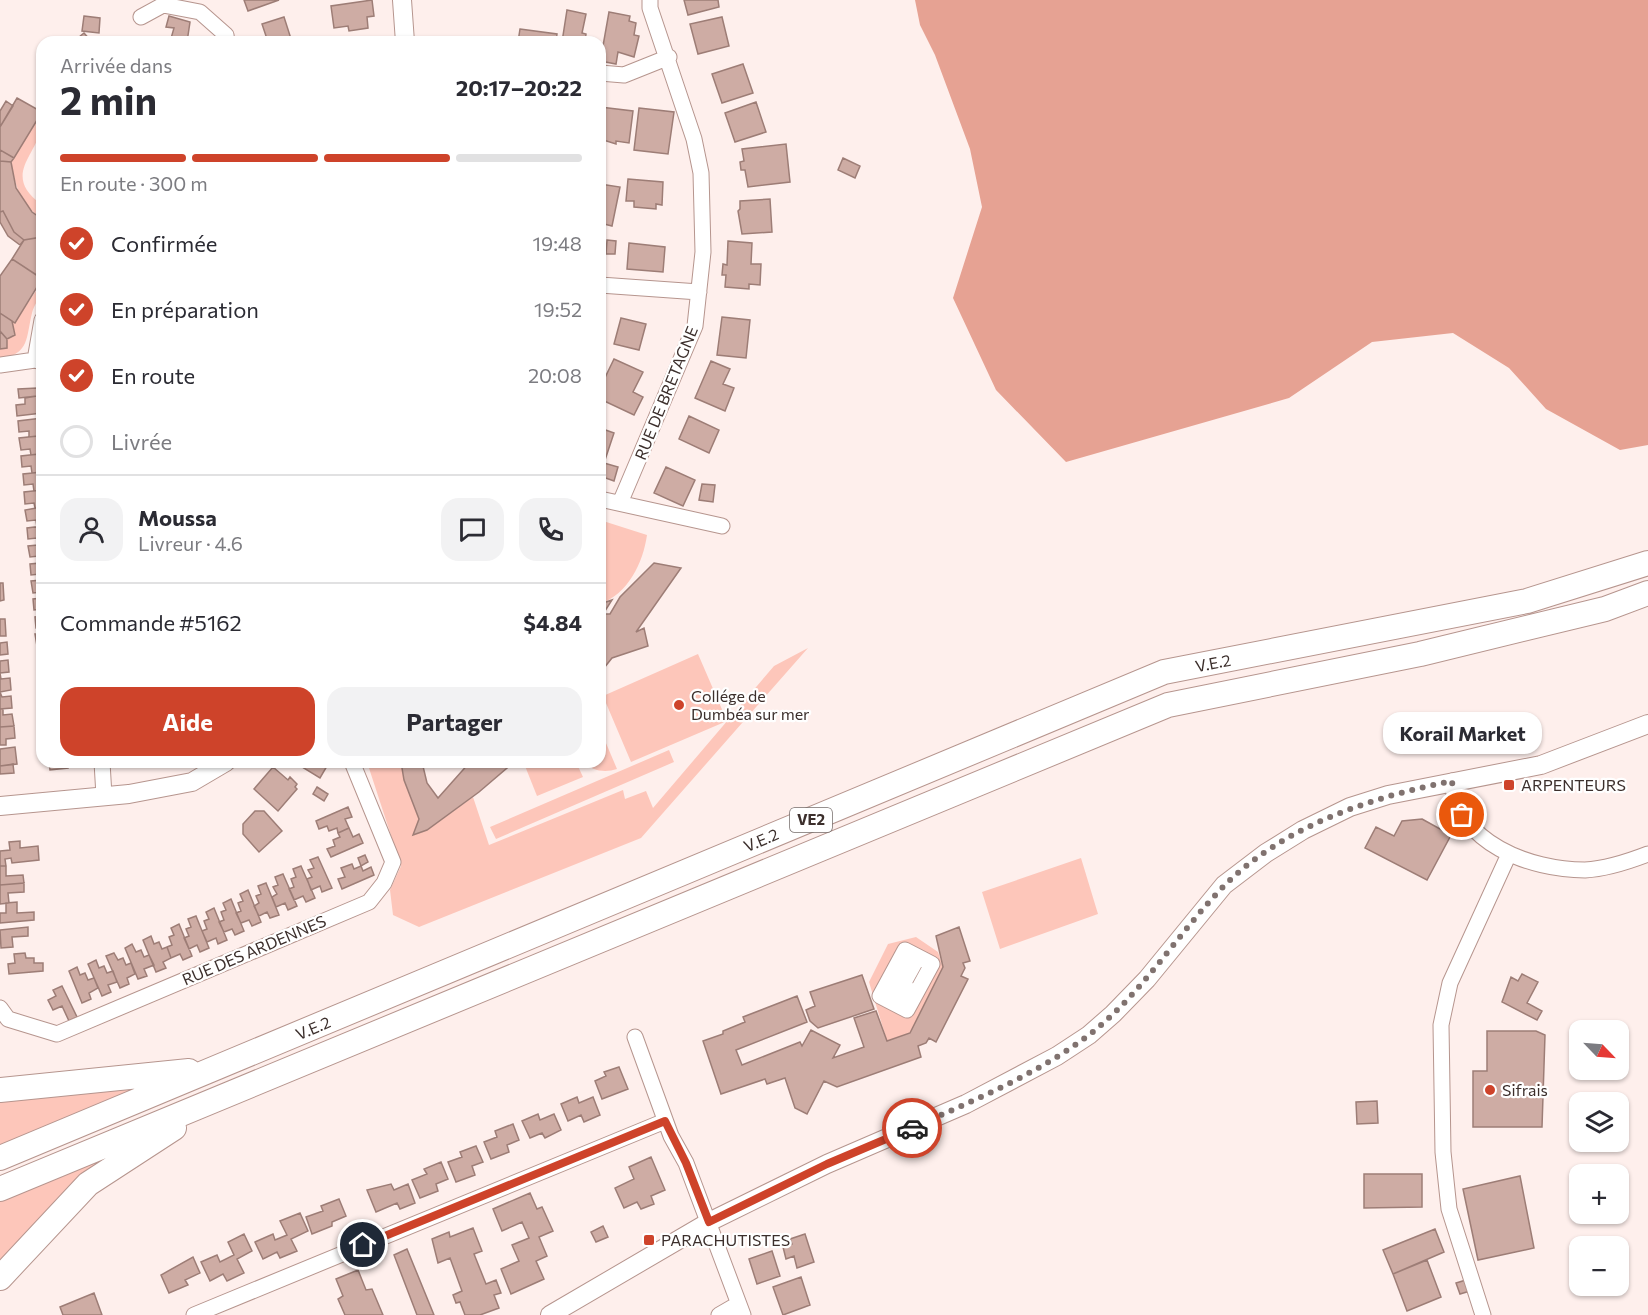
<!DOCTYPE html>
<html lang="fr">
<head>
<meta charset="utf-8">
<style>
  :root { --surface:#fff; --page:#f2f2f3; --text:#2b2b33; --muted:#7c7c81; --line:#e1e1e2; --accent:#ce432a }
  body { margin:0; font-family:Commissioner,sans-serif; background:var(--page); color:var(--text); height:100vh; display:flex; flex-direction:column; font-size:22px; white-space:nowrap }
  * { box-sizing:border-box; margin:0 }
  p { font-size:20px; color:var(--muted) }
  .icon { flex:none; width:33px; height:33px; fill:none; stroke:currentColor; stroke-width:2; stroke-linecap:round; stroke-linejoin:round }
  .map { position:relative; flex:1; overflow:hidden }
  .details { position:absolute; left:36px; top:36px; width:570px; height:732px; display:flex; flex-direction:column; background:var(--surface); border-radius:18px; box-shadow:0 2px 4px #0004 }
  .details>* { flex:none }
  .needle { width:39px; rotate:115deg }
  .fabs { position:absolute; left:1569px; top:1020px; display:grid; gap:12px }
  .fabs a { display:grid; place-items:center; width:60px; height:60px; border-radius:12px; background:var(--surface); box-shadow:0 2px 4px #0004; font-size:30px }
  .pin { position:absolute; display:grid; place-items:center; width:51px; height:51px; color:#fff; margin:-26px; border:3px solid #fff; border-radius:50%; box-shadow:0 2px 6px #0007 }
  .courier { position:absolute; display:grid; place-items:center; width:60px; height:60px; margin:-30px; border:4px solid #ce432a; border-radius:50%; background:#fff; color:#222; box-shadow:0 2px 8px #0007 }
  .bubble { position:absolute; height:42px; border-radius:18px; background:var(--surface); box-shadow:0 2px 4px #0004; font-size:20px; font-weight:700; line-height:42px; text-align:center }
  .headline em { font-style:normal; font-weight:700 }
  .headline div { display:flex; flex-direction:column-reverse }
  .headline { display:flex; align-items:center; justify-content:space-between; height:102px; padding:0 24px }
  h1 { font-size:39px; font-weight:700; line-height:45px }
  .bar { display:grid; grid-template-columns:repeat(4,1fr); gap:9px 6px; align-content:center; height:72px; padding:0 24px }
  .bar i { height:8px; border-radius:4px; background:var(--line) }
  .bar .selected { background:var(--accent) }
  .bar p { grid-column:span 4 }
  .line { display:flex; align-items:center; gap:15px; padding:0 24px; border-top:2px solid var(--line) }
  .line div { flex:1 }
  .round { display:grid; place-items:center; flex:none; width:63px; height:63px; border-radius:18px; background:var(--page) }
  ol { padding:0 24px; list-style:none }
  li { display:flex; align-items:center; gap:18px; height:66px }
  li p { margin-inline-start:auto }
  li .icon { padding:6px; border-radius:50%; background:var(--accent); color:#fff; stroke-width:4 }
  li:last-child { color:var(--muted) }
  li i { width:33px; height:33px; border:3px solid var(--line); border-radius:50% }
  .primary-button { display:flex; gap:12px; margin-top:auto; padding:12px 24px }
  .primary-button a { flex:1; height:69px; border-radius:18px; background:var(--accent); color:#fff; font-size:24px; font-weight:700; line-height:69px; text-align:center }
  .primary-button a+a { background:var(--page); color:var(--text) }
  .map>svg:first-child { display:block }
  .green { fill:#fdc6ba }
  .water { fill:#e6a293 }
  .building { fill:#ceaca4; stroke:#9d7d76; stroke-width:1.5 }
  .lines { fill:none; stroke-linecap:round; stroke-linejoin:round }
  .minor-casing { stroke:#b6958e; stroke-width:17 }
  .tertiary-casing { stroke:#b6958e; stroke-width:20 }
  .trunk-casing { stroke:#b6958e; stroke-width:26 }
  .minor { stroke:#fff; stroke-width:15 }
  .tertiary { stroke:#fff; stroke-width:18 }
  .trunk { stroke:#fff; stroke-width:24 }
  .done { stroke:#80726f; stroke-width:6; stroke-dasharray:0 10.8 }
  .route { stroke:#ce432a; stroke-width:8 }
  .poi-dot { fill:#ce432a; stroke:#fff; stroke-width:2 }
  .labels { text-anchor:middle; stroke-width:4.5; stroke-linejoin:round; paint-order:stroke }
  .shield { fill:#fff; stroke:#766d6b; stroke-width:1.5 }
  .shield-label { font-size:15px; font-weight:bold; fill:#3c2f2c }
  .street-label { font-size:16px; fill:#3c2f2c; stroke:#fff }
  .poi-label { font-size:16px; fill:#3c2f2c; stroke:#fff; text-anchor:start }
</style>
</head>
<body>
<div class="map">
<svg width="1648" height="1315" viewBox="0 0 1648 1315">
  <rect width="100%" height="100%" fill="#feefec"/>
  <path class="green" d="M42,112C42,118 43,125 41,131C32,159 4,177 42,205V219C21,205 15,186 11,162Z
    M42,282C42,300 36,299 32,313C26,337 30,354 0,359V349L7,348V339L15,335L12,321L15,322Z
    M600,520L647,535C643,563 628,594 600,604Z
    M808,648L641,838L419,927L393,915L390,890L401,866L367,762H401L404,780L419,819L413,835L427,830L473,797L489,845L623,790L625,799L646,791L653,808L774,666Z
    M698,654L727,721L631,762L603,696Z
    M600,729L617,769C605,773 592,771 583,762H600Z
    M669,750L674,762L496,839L490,827Z
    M533,762H576L583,777L537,796L525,766Z
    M1081,858L1098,914L1000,949L982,892Z
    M916,937L938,952L943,967L910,1033L887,1041L869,982L888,944Z
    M126,1086L131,1090L0,1145V1097Z
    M111,1150L108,1158L0,1272V1201Z"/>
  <path class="water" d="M915,0H1648V445L1620,450L1546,409L1509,368L1453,333L1372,342L1289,398L1066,462L996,390L953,298L982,207L970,149L935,55L920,25Z"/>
  <path class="building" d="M244,0H279L248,11Z
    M372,0L374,16L367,17L368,28L349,31L348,26L334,28L331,6Z
    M684,0H718L719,7L688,15Z
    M567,10L586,14L582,33L586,34L585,42H562Z
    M609,12L630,16L629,21L636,23L634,35L639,36L634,57L618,52L616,64L600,61V46H603Z
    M84,16L100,18L99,33L82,31Z
    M169,16L190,22L187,42H170L174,28L166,27Z
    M284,17L292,42H268L262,24Z
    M722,17L729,46L698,54L690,24Z
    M520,29L557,34L556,42H518Z
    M84,33L92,42H73Z
    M743,64L753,93L722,103L712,74Z
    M17,98L42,112L14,158L0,150V127Z
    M6,101L13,106L0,127V111Z
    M756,102L766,132L735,142L725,113Z
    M600,107L633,111L629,143L616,141V144L600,139Z
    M639,108L674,112L668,154L634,150Z
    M786,144L790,182L748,187L745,170H741L740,162L744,161L742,149Z
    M0,150L14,158L11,162L0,161Z
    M843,158L860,166L855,178L838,170Z
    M0,161L11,162L16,188L32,212L42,219V237L24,240L14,232L3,211L0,212Z
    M628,179L663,182L662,205L656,204V209L634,207V201H626Z
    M600,184L620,187L612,226L600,223Z
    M770,199L772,232L742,234L738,211L740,209V201Z
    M3,211L14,232L24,240L20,245L8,236L0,222V212Z
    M42,237V270L38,276L12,259L24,240Z
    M607,240L616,241L615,254H606Z
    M728,241L752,243L751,264H761L760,285L749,284V289L725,287L726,275H722L723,264L727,265Z
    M629,243L665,247L663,272L627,269Z
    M12,259L42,279L15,323L0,313V276Z
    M0,313L12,321L15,335L7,339L0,331Z
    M722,317L750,320L746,358L717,355Z
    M621,318L646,324L639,350L614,344Z
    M0,331L7,339V348L0,349Z
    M614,359L643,372L633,392L643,397L634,415L600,399V388Z
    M711,361L730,369L723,384L734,388L725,411L695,398Z
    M37,388V396L19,398L18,389Z
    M37,396H42V413L17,416L16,405L25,404V398Z
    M689,416L719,430L709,453L679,439Z
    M42,418V428L37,429L38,436L29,437V431L19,432L18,421Z
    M600,428L614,433L604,463L618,467L614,481L600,476Z
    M38,436H42L39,454L31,455L30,449L21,450L19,438Z
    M39,454H42L41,472L32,473L31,466L22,467L21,456Z
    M666,467L695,480L683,506L654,493Z
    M42,472V490L34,491L33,484L24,485L23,474Z
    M702,484L715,485L713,502L699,500Z
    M42,490V507L35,508L34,503L25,504L24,492Z
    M42,507V526L37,527L36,520L27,521L25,510Z
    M42,526V545H38L37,538L28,539L27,528Z
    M38,545H42V563H40L39,556L30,557L28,546Z
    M40,563H42L41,580L40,574L31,575L30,564Z
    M654,563L681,568L636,632L644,628L648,646L612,658L600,673V604L612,600L603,614H610L620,597Z
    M41,580L42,592L33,593L31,581Z
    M0,583H3L4,600L0,601Z
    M42,598V609L34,610L33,599Z
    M42,616V627L36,628L35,617Z
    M0,619H5L6,636H0Z
    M35,634H42V645L37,646Z
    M7,642L8,654L0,655V643Z
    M8,660L9,672L0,673V661Z
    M0,673L1,679L10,678L11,690L0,692Z
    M0,692L2,697L11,696L12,708L0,709Z
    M0,709H3V715L12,714L14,726L0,727Z
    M14,726L15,738L6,739V745H0V727Z
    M15,747L17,764L0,766V749Z
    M49,762H67L68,768L50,770Z
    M294,762H320L327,766L320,778Z
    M401,762H422L427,783L438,798L470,762H514L479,792L427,830L413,835L419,819L404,780Z
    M13,764L14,773L0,774V766Z
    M273,767L288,780L290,777L297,784L295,787L297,789L278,811L254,789Z
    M317,787L328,794L324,801L313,794Z
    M348,807L352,817L345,819L349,828L338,833L337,828L329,831L327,826L319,829L316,821Z
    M255,811H264L282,831L259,852L243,834V824Z
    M1422,819L1451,835L1427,880L1365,848L1376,827L1394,836L1402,821Z
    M349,828L353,837L359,834L363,843L331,857L327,849L335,846L333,840L340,837L338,833Z
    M20,841V848L38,846L39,860L12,863L11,858L5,859L6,866H0V851L10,850L9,842Z
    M365,855L368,862L361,866L358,858Z
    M318,857L332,888L322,892L320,886L311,890L307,879L312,877L308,870L314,868L310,860Z
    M352,864L354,869L361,866L363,871L371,867L374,875L342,889L338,879L345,877L341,868Z
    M0,866H6V876L23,875L24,883L0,885Z
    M301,866L315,898L306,902L303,896L294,900L289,889L294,887L291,879L296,877L293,869Z
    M283,874L297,906L288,910L285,903L276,907L272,897L277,894L273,887L278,885L275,877Z
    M24,883V892L8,893L9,903L0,904V885Z
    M266,883L279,915L270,918L267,912L259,916L254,906L259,903L256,896L261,894L258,886Z
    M248,890L261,922L252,926L249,920L241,923L236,913L241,911L238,903L243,901L240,894Z
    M231,899L244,931L235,935L232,929L224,932L219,922L224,920L221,912L226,910L223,903Z
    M17,902V913L34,912V920L0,923V913H6V903Z
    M214,908L227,940L218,944L216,938L207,942L202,931L207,929L204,921L209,919L206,912Z
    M196,916L209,948L200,952L197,945L189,949L184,938L189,936L186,929L191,927L188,919Z
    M179,924L192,956L183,960L180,954L171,958L167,947L172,945L169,937L174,935L171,928Z
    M28,927V936L12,937L13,947L1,948L0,930Z
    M959,927L970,961L963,963L965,968L961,976L968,979L936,1042L929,1038L926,1043L918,1046L921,1057L837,1087L824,1081L807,1114L795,1108L785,1078L767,1084L765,1079L721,1094L703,1041L723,1034V1031L745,1022L743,1017L797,996L807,1022L736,1050L742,1065L800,1042L802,1046L811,1030L840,1045L833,1058L864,1047L854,1018L876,1011L887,1041L910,1033L943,967L936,936Z
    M151,936L154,944L159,942L162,949L167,947L171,958L163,962L166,968L156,972L143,940Z
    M132,944L136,952L141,950L144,957L149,955L154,965L144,969L147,976L138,979L125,948Z
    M25,953L26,958H34V963H43V971L9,974L8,964L15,963L14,954Z
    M114,953L118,960L123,958L126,965L131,963L135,974L127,978L129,984L120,988L106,956Z
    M96,960L99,968L104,966L107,973L113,971L117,982L108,985L111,992L102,996L88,964Z
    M77,967L80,975L85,973L88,980L94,978L98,988L89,993L91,999L82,1003L69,971Z
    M1522,974L1538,982L1527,1003L1542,1011L1537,1020L1502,1002L1511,977L1518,981Z
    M862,975L874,1009L818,1028L810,1021L806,1010L815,1006L810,992Z
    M62,986L77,1017L69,1021L62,1006L53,1010L48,1000L56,996L53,990Z
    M1487,1031H1536L1545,1035L1542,1127H1473V1071H1487Z
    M619,1067L628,1089L602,1099L595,1081L606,1076L604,1072Z
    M577,1097L579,1103L593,1097L600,1115L584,1122L581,1115L568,1121L561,1104Z
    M1377,1101L1378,1123L1357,1124L1356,1102Z
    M538,1114L540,1120L554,1114L561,1130L545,1138L542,1133L530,1138L522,1121Z
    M513,1124L519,1140L507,1145L509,1152L491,1159L484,1142L497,1137L495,1131Z
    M476,1146L483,1162L472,1166L475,1175L456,1182L448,1162L462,1157L460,1152Z
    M651,1157L665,1190L651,1196L654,1204L641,1209L637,1202L624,1208L615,1188L634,1179L629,1167Z
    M441,1162L448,1179L436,1184L438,1191L420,1198L412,1180L427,1174L424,1169Z
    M1364,1174H1422V1207L1364,1208Z
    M1520,1176L1534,1248L1478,1260L1463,1189Z
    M391,1184L394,1190L408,1184L415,1203L400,1209L397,1203L376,1212L367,1190Z
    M530,1193L537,1209L542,1207L553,1231L539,1237L547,1256L536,1261L544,1279L511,1294L501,1269L519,1261L512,1245L529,1238L522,1222L502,1231L493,1209Z
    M339,1199L346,1216L332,1222V1226L312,1234L306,1217L323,1211L321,1206Z
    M300,1213L308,1231L291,1239L297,1251L280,1258L277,1252L263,1259L255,1242L273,1234L275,1240L287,1235L280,1221Z
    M603,1226L608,1237L596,1242L591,1232Z
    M473,1228L482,1251L474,1254L486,1284L496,1280L501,1293L494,1295L499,1308L480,1315H465L460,1302L456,1303L453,1295L462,1291L450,1258L438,1263L432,1239L449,1232L450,1237Z
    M1435,1229L1444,1252L1393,1274L1383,1250Z
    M244,1234L252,1251L237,1259L244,1273L227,1281L223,1274L210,1281L201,1262L217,1255L220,1262L234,1255L228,1242Z
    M805,1234L814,1262L797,1268L794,1256L786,1259L783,1247L792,1244L790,1239Z
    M407,1249L434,1315H417L394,1255Z
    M772,1251L780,1276L757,1284L749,1259Z
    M193,1257L200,1273L185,1280L188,1285L169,1293L161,1275Z
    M1427,1260L1441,1297L1407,1311L1393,1274Z
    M358,1270L366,1290L372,1289L383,1315H345L338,1299L343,1296L336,1279Z
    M801,1277L810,1305L783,1315L773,1287Z
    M1466,1280L1470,1291L1460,1294L1456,1283Z
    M94,1293L102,1315H63L60,1307Z"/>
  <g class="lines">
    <defs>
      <path id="minor" d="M141,17L163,5L200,12L226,35L227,42
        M600,73L624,75L669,57
        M600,285L699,292
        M35,360L42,320
        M0,365L35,360L42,362
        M600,499L722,526
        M620,503L695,326L703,252L701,173L694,139L650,8V0
        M102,762L104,796
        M1452,781C1457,843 1530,870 1585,870C1604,869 1630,861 1648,854
        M905,950L932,964L907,1010L880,996Z
        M895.5 989a5.5 5.5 0 1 1 11 0a5.5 5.5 0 1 1-11 0Z
        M903,984L918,957
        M0,1008L8,1019L57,1034L369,902L384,883L393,862L352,762
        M635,1037L671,1136L686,1163L743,1315
        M194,1315L665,1121
        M719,1315L738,1304
        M1483,1315L1449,1209L1443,1152L1441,1025L1450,983L1509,854"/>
      <path id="tertiary" d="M402,0L405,42
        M0,806L129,794L192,782L226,762
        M550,1315L709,1222L827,1164L966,1104L1057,1056L1089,1035L1113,1014L1147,979L1224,885L1266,853L1303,830L1350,807L1388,795L1541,765L1648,724"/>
      <path id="trunk" d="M0,1090L189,1071
        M0,1158L1164,672L1527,601L1648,563
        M0,1189L1168,705L1420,654L1605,609L1648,593
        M0,1278L88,1184L174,1128"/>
    </defs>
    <use href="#minor" class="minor-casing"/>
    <use href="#tertiary" class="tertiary-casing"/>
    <use href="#trunk" class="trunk-casing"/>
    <use href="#minor" class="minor"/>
    <use href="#tertiary" class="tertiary"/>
    <use href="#trunk" class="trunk"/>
  </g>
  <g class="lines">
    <path class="done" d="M912,1128C972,1101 1036,1075 1089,1035C1143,993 1177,934 1224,886C1283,826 1372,797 1452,781L1454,801L1462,815"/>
    <path class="route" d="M363,1245L665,1121L686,1163L709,1222L827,1164L912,1128"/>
  </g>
  <g class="poi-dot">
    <circle cx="679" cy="705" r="6"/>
    <rect x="1503" y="779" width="12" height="12" rx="3"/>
    <circle cx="1490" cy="1090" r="6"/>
    <rect x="643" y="1234" width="12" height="12" rx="3"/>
  </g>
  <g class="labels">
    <rect class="shield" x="790" y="808" width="42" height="24" rx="4.5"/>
    <g class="shield-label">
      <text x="811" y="825">VE2</text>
    </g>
    <g class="street-label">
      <text transform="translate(666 393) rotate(-68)" y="6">RUE DE BRETAGNE</text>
      <text transform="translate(1213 663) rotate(-11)" y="6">V.E.2</text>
      <text transform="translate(761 840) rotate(-23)" y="6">V.E.2</text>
      <text transform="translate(254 950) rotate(-23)" y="6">RUE DES ARDENNES</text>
      <text transform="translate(313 1028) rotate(-23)" y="6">V.E.2</text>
    </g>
    <g class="poi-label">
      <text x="691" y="702">Collége de<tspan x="691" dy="18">Dumbéa sur mer</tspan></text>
      <text x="1521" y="791">ARPENTEURS</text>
      <text x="1502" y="1096">Sifrais</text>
      <text x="661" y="1246">PARACHUTISTES</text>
    </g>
  </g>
</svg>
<div class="fabs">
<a><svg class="needle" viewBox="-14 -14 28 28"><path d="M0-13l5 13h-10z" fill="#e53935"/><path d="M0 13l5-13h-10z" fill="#7c7c81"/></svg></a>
<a><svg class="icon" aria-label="layers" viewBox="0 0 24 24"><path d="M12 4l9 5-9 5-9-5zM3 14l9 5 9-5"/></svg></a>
<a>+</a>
<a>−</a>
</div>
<div class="pin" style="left:1462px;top:815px;background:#ea580c"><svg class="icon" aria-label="bag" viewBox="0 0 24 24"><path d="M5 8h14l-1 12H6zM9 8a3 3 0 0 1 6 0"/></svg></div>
<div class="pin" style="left:363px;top:1245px;background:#1f2937"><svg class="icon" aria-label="home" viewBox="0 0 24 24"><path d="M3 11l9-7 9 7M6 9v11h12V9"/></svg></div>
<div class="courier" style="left:912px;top:1128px"><svg class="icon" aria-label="car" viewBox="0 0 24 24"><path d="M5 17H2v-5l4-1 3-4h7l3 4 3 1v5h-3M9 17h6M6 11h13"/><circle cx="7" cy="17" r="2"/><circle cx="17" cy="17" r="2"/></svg></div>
<div class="bubble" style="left:1383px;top:712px;width:159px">Korail Market</div>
<section class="details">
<div class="headline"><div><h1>2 min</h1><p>Arrivée dans</p></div><em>20:17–20:22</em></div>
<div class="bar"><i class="selected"></i><i class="selected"></i><i class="selected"></i><i></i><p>En route · 300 m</p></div>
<ol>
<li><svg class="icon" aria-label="check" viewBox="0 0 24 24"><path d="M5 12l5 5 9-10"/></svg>Confirmée<p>19:48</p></li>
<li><svg class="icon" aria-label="check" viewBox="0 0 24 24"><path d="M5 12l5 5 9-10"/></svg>En préparation<p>19:52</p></li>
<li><svg class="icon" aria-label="check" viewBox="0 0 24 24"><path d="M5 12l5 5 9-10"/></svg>En route<p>20:08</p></li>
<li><i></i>Livrée</li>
</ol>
<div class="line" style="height:108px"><a class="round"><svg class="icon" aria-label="person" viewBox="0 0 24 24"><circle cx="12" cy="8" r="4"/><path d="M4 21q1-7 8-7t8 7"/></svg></a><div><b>Moussa</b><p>Livreur · 4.6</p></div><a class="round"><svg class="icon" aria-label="chat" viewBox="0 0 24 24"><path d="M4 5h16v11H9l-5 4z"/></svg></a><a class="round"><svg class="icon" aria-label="phone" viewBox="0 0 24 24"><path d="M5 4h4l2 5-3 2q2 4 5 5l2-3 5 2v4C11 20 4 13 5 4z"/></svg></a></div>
<div class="line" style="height:78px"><div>Commande #5162</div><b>$4.84</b></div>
<div class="primary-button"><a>Aide</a><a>Partager</a></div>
</section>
</div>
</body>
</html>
